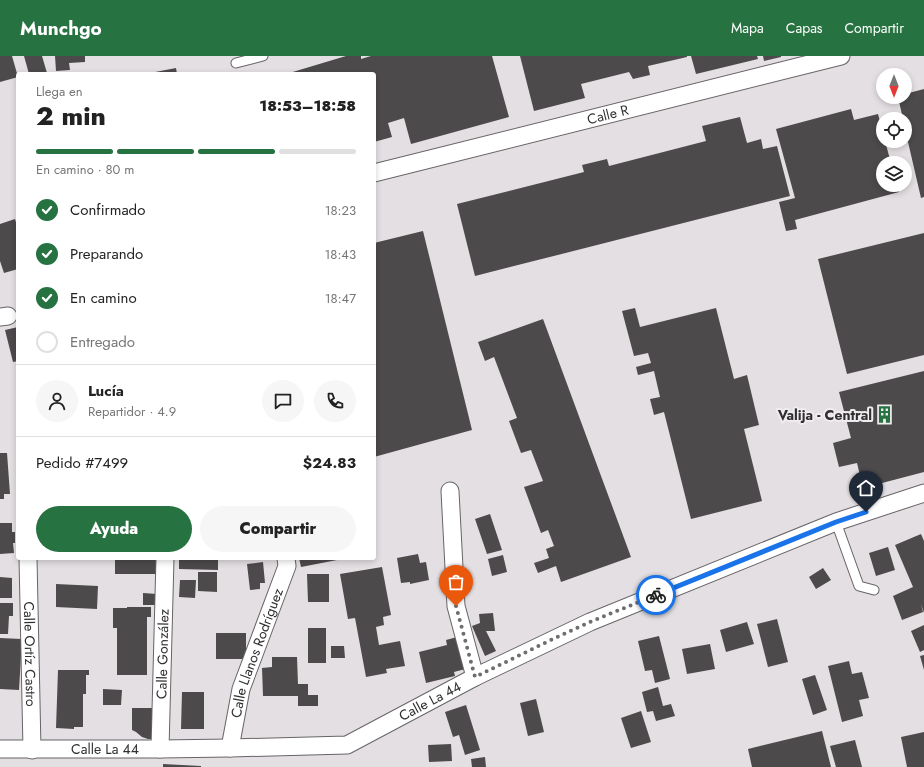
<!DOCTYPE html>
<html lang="es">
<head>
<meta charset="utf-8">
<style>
  :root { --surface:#fff; --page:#f6f6f6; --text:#222; --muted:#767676; --line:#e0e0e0; --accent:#267240 }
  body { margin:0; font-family:Jost,sans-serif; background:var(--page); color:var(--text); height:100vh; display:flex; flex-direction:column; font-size:15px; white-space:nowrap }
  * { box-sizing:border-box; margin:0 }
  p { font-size:13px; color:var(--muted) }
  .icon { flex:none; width:22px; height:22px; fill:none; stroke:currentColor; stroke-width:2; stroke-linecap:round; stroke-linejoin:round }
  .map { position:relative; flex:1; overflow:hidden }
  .side { position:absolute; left:16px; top:16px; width:360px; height:488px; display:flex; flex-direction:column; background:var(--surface); border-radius:4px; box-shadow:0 2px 6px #0003 }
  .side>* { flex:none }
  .needle { width:26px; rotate:180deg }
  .buttons { position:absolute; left:876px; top:12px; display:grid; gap:8px }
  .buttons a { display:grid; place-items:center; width:36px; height:36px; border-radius:50%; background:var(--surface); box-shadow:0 2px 6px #0003; font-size:20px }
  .pin { position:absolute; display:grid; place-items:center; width:34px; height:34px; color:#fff; margin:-41px -17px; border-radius:50% 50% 50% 0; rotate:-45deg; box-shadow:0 0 4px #0007 }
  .pin .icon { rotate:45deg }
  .courier { position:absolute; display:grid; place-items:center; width:40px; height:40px; margin:-20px; border:3px solid #1a73e8; border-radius:50%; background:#fff; color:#222; box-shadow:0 1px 5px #0007 }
  .summary em { font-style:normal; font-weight:800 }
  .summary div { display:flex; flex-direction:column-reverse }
  .summary { display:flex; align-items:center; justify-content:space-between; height:68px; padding:0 20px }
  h1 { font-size:26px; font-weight:800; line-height:30px }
  .bar { display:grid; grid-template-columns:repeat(4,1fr); gap:6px 4px; align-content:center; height:48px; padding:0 20px }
  .bar i { height:5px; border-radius:3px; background:var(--line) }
  .bar .on { background:var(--accent) }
  .bar p { grid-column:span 4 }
  .line { display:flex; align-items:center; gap:10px; padding:0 20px; border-top:1px solid var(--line) }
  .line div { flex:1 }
  .round { display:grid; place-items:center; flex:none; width:42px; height:42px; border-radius:21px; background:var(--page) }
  ol { padding:0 20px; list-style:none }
  li { display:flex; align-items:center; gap:12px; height:44px }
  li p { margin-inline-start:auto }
  li .icon { padding:4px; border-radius:50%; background:var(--accent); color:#fff; stroke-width:4 }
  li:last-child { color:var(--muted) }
  li i { width:22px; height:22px; border:2px solid var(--line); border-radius:50% }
  .cta { display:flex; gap:8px; margin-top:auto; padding:8px 20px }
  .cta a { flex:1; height:46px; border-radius:24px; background:var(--accent); color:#fff; font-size:16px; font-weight:800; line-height:46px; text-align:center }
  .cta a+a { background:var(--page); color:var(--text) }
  header { display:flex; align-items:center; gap:24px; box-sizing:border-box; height:56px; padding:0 20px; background:var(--accent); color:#fff }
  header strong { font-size:19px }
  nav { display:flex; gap:22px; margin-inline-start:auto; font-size:14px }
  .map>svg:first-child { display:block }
  .building { fill:#4d4a4c }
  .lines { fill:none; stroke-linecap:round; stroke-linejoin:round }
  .service-casing { stroke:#676467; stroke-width:11 }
  .minor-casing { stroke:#676467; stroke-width:19 }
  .service { stroke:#fff; stroke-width:9 }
  .minor { stroke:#fff; stroke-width:17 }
  .done { stroke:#6f6d6f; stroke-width:4; stroke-dasharray:0 7.2 }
  .route { stroke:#1a73e8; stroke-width:5 }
  .labels { text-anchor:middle; stroke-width:4; stroke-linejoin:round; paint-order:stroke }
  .street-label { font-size:14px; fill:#313031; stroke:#f0ecef }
  .poi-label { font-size:14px; font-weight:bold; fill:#313031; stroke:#f0ecef; text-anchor:end }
</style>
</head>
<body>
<header>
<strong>Munchgo</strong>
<nav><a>Mapa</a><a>Capas</a><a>Compartir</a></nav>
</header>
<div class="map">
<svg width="924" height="711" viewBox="0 0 924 711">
  <rect width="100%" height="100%" fill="#e3dfe2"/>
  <path class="building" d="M0,0H12L18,21L0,26Z
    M24,0H42L47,17L29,18Z
    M55,0H85V6L69,7L70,14L56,15Z
    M346,0H361V3L371,0H492L509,61L411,88L404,62L388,67L392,81L374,86V18H286Z
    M520,0H687V1L648,10L650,19L633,23L629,16L581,28L585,42L534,55Z
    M691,0H757L758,3L696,18Z
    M763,0H781V1L764,5Z
    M176,12L177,18H150V17Z
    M924,33V141L921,142L908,86L898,88L897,85H905V63H903L898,41H905V38Z
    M851,53L854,64L878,58L883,77V85H885L891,107H883V129H897L899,136L795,164L797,173L786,175L779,146L795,142L776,73Z
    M740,61L747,87L761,83L763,93L777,90L790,140L475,220L457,148L584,116L582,109L607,103L609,110L706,85L702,70Z
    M15,163L18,173V213L4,217L0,205V168Z
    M423,175L472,374L374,401V187Z
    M924,177V299L847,318L818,203Z
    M635,252L640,271L716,252L734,323L747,319L759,369L744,373L762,445L691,463L664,356L654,359L650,343L660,341L654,315L638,319L636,311L651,307L648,297L634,300L622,255Z
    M543,263L631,501L561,526L556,510L538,517L534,507L549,502L546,493L554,490L548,474L541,477L524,431L543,425L531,394L521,397L509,365L517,362L494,301L485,305L478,286Z
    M18,271V305L13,306L5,274Z
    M924,315V416L863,432L857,407L839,411L833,387L851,382L839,336Z
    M0,397H7L10,438H4V443H0Z
    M490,458L502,494L487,498L475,463Z
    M0,467H12V476H15V487H13L14,497L0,498Z
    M921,478L924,485V557L921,548L923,556L902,564L893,540L913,531L895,489Z
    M888,491L895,514L876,520L869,497Z
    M418,498L420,507L426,506L429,524L410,528V526L401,527L397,502Z
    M503,499L507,516L492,520L488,503Z
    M115,502H159L158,518H115Z
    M179,502H218V514L179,513Z
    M299,502H337V504L301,511Z
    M263,506L265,527H260V533L250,534L247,508Z
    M382,511L391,559L383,561L384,569L376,571L379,589L400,585L405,610L386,613L387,617L366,621L355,562L348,563L340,518Z
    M823,512L831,524L816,533L809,521Z
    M198,516H217V536L198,535Z
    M307,518H329V546H308Z
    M0,521L12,522V542H0Z
    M180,524H196L195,542L179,541Z
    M56,528L98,530L97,553L56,551Z
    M143,537L157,538V549H143Z
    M0,547H13V560H9L8,578H0Z
    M127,551H151V561H147V619H117V572H113V552H127Z
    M493,557L495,575H486L496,595L485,600L472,570L480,567L479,558Z
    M777,563L788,606L768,611L757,568Z
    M747,566L754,588L726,596L720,574Z
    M924,569V594L920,596L911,575Z
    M308,572H326V607H308Z
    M216,577H246V603H216Z
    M461,580L469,612L454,616L455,620L426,627L419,596L447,589L446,584Z
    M659,580L670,623L655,627L652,614L645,615L638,585Z
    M0,582L22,583L19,634L0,633Z
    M710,588L715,613L687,618L682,593Z
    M331,590H344L345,602H331Z
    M924,599V614L920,600Z
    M272,601H297L298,628H308V639H318V650H298V640H263L262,612L272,611Z
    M849,605L852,618L862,616L869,642L859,644L863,660L842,666L828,610Z
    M58,614H89V619H86V638H83V671H74V673L56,672Z
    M815,619L827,654L813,659L802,623Z
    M658,631L663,650L671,648L675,660L656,665L653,655L647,656L642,636Z
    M103,633L122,634L121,649H103Z
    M182,636H204V673H181Z
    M536,643L544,676L528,680L520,647Z
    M466,649L480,694L465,699L459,679L453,681L445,656Z
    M132,652H155V677L151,683H148L142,681L136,676L132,674Z
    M641,655L651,686L631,692L621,662Z
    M822,675L831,711H752L748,693Z
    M924,676V711H907L901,681Z
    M855,684L862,711H836L830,690Z
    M451,688L452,705L429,706L428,689Z
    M485,701L486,711H472L471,703Z
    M163,708L201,710V711H163Z"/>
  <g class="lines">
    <defs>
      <path id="service" d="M236,7L263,0
        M836,466L859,530L874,534"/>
      <g id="minor">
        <path id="s1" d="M374,117L841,0"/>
        <path d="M0,261L8,260"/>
        <path d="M450,435L456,550L475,621"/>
        <path id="s2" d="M28,502L32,694"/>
        <path id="s3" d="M230,692L241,633L287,510L286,502"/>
        <path id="s4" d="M0,693H160L230,692L347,689L475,621L590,566L836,466L924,437"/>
        <path id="s5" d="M160,693L165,502"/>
      </g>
    </defs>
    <use href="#service" class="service-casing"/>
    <use href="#minor" class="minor-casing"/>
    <use href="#service" class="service"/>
    <use href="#minor" class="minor"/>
  </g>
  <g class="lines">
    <path class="done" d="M456,550L475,621L555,582L590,566L656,539"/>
    <path class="route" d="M656,539L836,466L866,456"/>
  </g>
  <defs>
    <symbol id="building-bare" viewBox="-9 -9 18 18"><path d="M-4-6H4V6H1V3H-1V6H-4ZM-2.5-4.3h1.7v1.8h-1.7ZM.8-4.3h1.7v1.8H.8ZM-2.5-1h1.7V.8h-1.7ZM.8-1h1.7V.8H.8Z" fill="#267240" stroke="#f0ecef" stroke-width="2.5" paint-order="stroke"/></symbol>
  </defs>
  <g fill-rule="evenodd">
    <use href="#building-bare" x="872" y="346" width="25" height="25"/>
  </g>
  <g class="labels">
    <g class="street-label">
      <text dy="5" stroke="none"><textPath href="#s1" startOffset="241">Calle R</textPath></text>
      <text dy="5" stroke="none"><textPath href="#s3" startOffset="99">Calle Llanos Rodríguez</textPath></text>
      <text dy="5" stroke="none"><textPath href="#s2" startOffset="96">Calle Ortíz Castro</textPath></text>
      <text dy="5" stroke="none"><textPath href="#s5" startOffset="95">Calle González</textPath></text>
      <text dy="5" stroke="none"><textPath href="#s4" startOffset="441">Calle La 44</textPath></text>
      <text dy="5" stroke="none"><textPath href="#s4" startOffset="105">Calle La 44</textPath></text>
    </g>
    <g class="poi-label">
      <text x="872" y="364">Valija - Central</text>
    </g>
  </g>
</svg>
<div class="buttons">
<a><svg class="needle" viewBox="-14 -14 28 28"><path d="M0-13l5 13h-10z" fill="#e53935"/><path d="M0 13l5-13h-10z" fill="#767676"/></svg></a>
<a><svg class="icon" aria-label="locate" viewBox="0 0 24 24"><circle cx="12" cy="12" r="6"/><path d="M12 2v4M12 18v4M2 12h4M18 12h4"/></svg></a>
<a><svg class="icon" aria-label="layers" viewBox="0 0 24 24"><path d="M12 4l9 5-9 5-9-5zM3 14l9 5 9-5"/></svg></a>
</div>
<div class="pin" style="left:456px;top:550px;background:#ea580c"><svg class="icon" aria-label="bag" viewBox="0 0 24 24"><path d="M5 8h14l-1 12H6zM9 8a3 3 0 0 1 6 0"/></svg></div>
<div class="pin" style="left:866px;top:456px;background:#1f2937"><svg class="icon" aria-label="home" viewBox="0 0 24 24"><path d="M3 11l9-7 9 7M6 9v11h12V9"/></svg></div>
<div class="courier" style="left:656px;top:539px"><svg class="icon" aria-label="bike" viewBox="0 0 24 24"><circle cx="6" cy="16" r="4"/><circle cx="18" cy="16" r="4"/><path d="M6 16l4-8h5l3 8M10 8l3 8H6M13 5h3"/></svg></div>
<section class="side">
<div class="summary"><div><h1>2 min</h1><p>Llega en</p></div><em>18:53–18:58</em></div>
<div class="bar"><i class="on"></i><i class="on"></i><i class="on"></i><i></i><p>En camino · 80 m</p></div>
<ol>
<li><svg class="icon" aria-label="check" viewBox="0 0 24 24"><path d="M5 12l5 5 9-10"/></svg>Confirmado<p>18:23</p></li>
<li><svg class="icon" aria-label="check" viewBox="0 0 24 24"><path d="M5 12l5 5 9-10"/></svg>Preparando<p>18:43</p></li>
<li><svg class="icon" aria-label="check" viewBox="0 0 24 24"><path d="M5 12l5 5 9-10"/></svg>En camino<p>18:47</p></li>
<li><i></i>Entregado</li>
</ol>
<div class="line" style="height:72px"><a class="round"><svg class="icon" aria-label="person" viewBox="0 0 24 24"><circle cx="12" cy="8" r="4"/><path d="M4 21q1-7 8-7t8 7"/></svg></a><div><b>Lucía</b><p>Repartidor · 4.9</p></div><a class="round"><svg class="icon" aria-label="chat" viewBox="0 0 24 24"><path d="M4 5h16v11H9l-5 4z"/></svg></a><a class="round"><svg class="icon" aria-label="phone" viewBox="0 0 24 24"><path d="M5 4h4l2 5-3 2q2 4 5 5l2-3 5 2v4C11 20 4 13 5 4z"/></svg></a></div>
<div class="line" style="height:52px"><div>Pedido #7499</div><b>$24.83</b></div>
<div class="cta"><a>Ayuda</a><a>Compartir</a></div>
</section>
</div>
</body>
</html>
